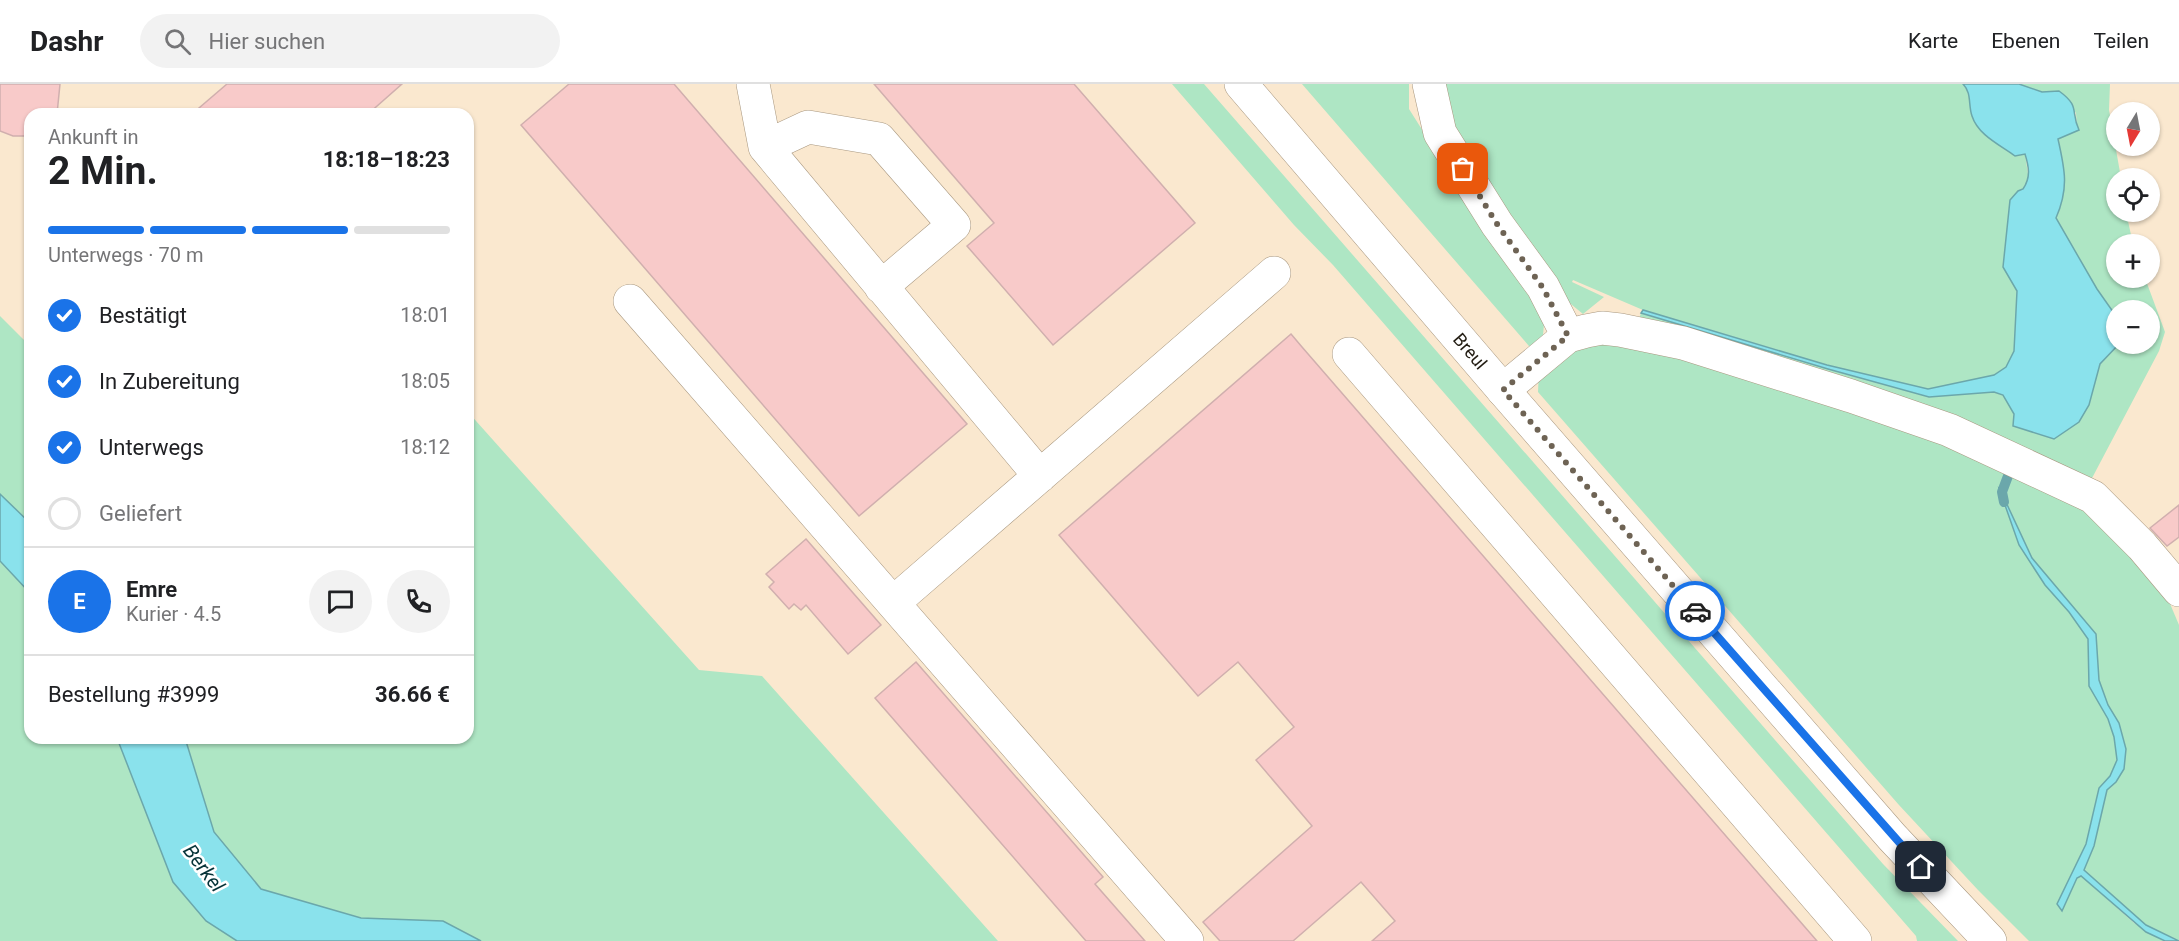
<!DOCTYPE html>
<html lang="de">
<head>
<meta charset="utf-8">
<style>
  :root { --surface:#fff; --page:#f2f2f2; --text:#202124; --muted:#757577; --line:#e0e0e0; --accent:#1a73e8 }
  body { margin:0; font-family:Roboto,sans-serif; background:var(--page); color:var(--text); height:100vh; display:flex; flex-direction:column; font-size:22px; white-space:nowrap }
  * { box-sizing:border-box; margin:0 }
  p { font-size:20px; color:var(--muted) }
  .icon { flex:none; width:33px; height:33px; fill:none; stroke:currentColor; stroke-width:2; stroke-linecap:round; stroke-linejoin:round }
  .map { position:relative; flex:1; overflow:hidden }
  .side { position:absolute; left:24px; top:24px; width:450px; height:636px; display:flex; flex-direction:column; background:var(--surface); border-radius:18px; box-shadow:0 2px 4px #0004 }
  .side>* { flex:none }
  .needle { width:39px; rotate:190deg }
  .buttons { position:absolute; left:2106px; top:18px; display:grid; gap:12px }
  .buttons a { display:grid; place-items:center; width:54px; height:54px; border-radius:50%; background:var(--surface); box-shadow:0 2px 4px #0004; font-size:30px }
  .pin { position:absolute; display:grid; place-items:center; width:51px; height:51px; color:#fff; margin:-26px; border-radius:12px; box-shadow:0 3px 9px #0006 }
  .courier { position:absolute; display:grid; place-items:center; width:60px; height:60px; margin:-30px; border:4px solid #1a73e8; border-radius:50%; background:#fff; color:#222; box-shadow:0 2px 8px #0007 }
  .head em { font-style:normal; font-weight:700 }
  .head div { display:flex; flex-direction:column-reverse }
  .head { display:flex; align-items:center; justify-content:space-between; height:102px; padding:0 24px }
  h1 { font-size:39px; font-weight:700; line-height:45px }
  .bar { display:grid; grid-template-columns:repeat(4,1fr); gap:9px 6px; align-content:center; height:72px; padding:0 24px }
  .bar i { height:8px; border-radius:4px; background:var(--line) }
  .bar .active { background:var(--accent) }
  .bar p { grid-column:span 4 }
  .line { display:flex; align-items:center; gap:15px; padding:0 24px; border-top:2px solid var(--line) }
  .line div { flex:1 }
  .round { display:grid; place-items:center; flex:none; width:63px; height:63px; border-radius:32px; background:var(--page) }
  ol { padding:0 24px; list-style:none }
  li { display:flex; align-items:center; gap:18px; height:66px }
  li p { margin-inline-start:auto }
  li .icon { padding:6px; border-radius:50%; background:var(--accent); color:#fff; stroke-width:4 }
  li:last-child { color:var(--muted) }
  li i { width:33px; height:33px; border:3px solid var(--line); border-radius:50% }
  header { display:flex; align-items:center; gap:36px; box-sizing:border-box; height:84px; padding:0 30px; background:var(--surface); border-bottom:2px solid var(--line) }
  header strong { font-size:28px }
  nav { display:flex; gap:33px; margin-inline-start:auto; font-size:21px }
  .search { width:420px; height:54px; background:var(--page); display:flex; align-items:center; gap:15px; box-sizing:border-box; padding:0 21px; border-radius:33px; color:var(--muted); font-size:22px }
  .map>svg:first-child { display:block }
  .green { fill:#aee6c4 }
  .water { fill:#8ae2ec; stroke:#6ba7ab; stroke-width:1.5 }
  .lines { fill:none; stroke-linecap:round; stroke-linejoin:round }
  .stream { stroke:#6ba7ab; stroke-width:10 }
  .building { fill:#f8cac9; stroke:#d0afae; stroke-width:1.5 }
  .minor-casing { stroke:#a99880; stroke-width:34 }
  .major-casing { stroke:#a99880; stroke-width:34 }
  .minor { stroke:#fff; stroke-width:33 }
  .major { stroke:#fff; stroke-width:33 }
  .done { stroke:#6e6354; stroke-width:6; stroke-dasharray:0 10.8 }
  .route { stroke:#1a73e8; stroke-width:8 }
  .labels { text-anchor:middle; stroke-width:5; stroke-linejoin:round; paint-order:stroke }
  .street-label { font-size:18px; fill:#221c12; stroke:#fff }
  .water-label { font-size:20px; font-style:italic; fill:#063338; stroke:#fff }
</style>
</head>
<body>
<header>
<strong>Dashr</strong>
<div class="search"><svg class="icon" aria-label="search" viewBox="0 0 24 24"><circle cx="10" cy="10" r="6"/><path d="M15 15l6 6"/></svg>Hier suchen</div>
<nav><a>Karte</a><a>Ebenen</a><a>Teilen</a></nav>
</header>
<div class="map">
<svg width="2179" height="857" viewBox="0 0 2179 857">
  <rect width="100%" height="100%" fill="#fae8cf"/>
  <path class="green" d="M1172,0H1204L1883,780L1958,857H1917L1916,852L1333,181L1294,141Z
    M1302,0H1409V25L1459,104L1545,229L1543,251L1535,269Z
    M1440,0H1963L1969,5L1972,32L2025,70L2029,97L2023,105L2010,116L2003,183L2017,207L2014,267L2006,283L1994,291L1928,305L1827,281L1643,226L1573,196L1572,198L1604,213L1583,230L1555,207L1475,98Z
    M2019,0H2110L2109,26L2121,94H2116V128H2126L2133,160H2116V194H2145L2165,248L2159,267L2091,396L1639,235L1641,229L1828,285L1929,313L1994,308L2003,311L2014,330L2095,295L2100,280L2119,260H2150V226H2116V232L2097,205L2056,134C2069,104 2064,86 2058,55L2077,43L2076,29L2059,7L2042,8Z
    M0,232L26,258L30,257V439L0,410Z
    M1602,254L1716,280L2020,388L2091,427L2168,515L2179,541V857L2146,841L2084,786L2094,762L2107,706L2116,698L2119,639L2108,621L2099,596L2095,550L2032,474L2004,415L2019,461L2045,501L2069,528L2088,555L2089,602L2108,635L2114,653L2117,676L2110,692L2099,704L2086,760L2057,820L2062,826L2077,794L2080,791L2134,839L2165,857H2029L1978,806L1899,721L1538,308L1539,286L1547,280Z
    M468,328L699,586L762,592L998,857H481L443,837L361,834L261,805L214,748L185,654H468Z
    M0,477L30,509V654H117L173,798L206,837L237,857H0Z"/>
  <path class="water" d="M1963,0H2019L2042,8L2059,7C2081,23 2070,27 2079,46L2058,55C2065,86 2069,104 2056,134L2097,205L2116,232V260H2119L2100,280L2089,321L2079,338L2054,355L2013,342L2014,330L2003,311L1994,308L1929,313L1828,285L1641,229L1643,226L1827,281L1928,305L1994,291L2006,283L2014,267L2017,207L2003,183L2010,116L2018,107L2023,105C2031,93 2029,83 2025,70L2015,72C2000,61 1978,51 1972,32C1968,21 1972,9 1963,0Z
    M1999,404L2005,407L2004,414L2032,474L2096,550L2099,596L2108,621L2119,639L2126,665L2124,685L2116,698L2107,706L2094,762L2084,786L2146,841L2179,857H2165L2146,848L2081,792L2077,794L2062,827L2057,820L2086,760L2099,704L2110,692L2117,676L2114,653L2108,635L2089,602L2088,555L2069,528L2045,501L2019,461Z
    M0,410L30,439V509L0,477Z
    M117,654H185L214,748L261,805L361,834L443,837L481,857H237L206,837L173,798Z"/>
  <g class="lines">
    <path class="stream" d="M2004,418L2002,408L2008,392"/>
  </g>
  <path class="building" d="M0,0H60L57,30H30V52H13L0,47Z
    M227,0H402L368,30H192Z
    M569,0H674L967,340L859,432L521,41Z
    M874,0H1074L1195,139L1053,261L967,162L994,139Z
    M1291,250L1302,263L1817,857H1372L1395,837L1361,798L1293,857H1220L1203,838L1312,742L1256,676L1294,643L1238,578L1198,612L1059,451Z
    M2179,421V453L2167,462L2150,444Z
    M806,455L881,541L848,570L806,521L801,526L794,520L789,525L769,503L774,498L766,490Z
    M916,578L1103,793L1095,800L1145,857H1086L875,614Z"/>
  <g class="lines">
    <defs>
      <path id="minor" d="M753,0L765,63L1040,392
        M1429,0L1440,49L1497,140L1543,203L1568,252
        M765,63L808,43L879,55L954,141L881,203
        M630,217L1187,857
        M1349,270L1855,857
        M1503,306L1568,252L1586,247L1602,244L1620,246L1683,259L1851,312L1949,346L2093,413L2142,462L2179,506
        M893,519L1274,189"/>
      <g id="major">
        <path id="s1" d="M1241,0L1503,306L1892,753L1990,857"/>
      </g>
    </defs>
    <use href="#minor" class="minor-casing"/>
    <use href="#major" class="major-casing"/>
    <use href="#minor" class="minor"/>
    <use href="#major" class="major"/>
  </g>
  <g class="lines">
    <path class="done" d="M1463,85L1497,140L1543,204L1568,252L1503,306L1695,527"/>
    <path class="route" d="M1695,527L1921,783"/>
  </g>
  <g class="labels">
    <g class="street-label">
      <text dy="6" stroke="none"><textPath href="#s1" startOffset="352">Breul</textPath></text>
    </g>
    <g class="water-label">
      <text transform="translate(204 784) rotate(53)" y="7">Berkel</text>
    </g>
  </g>
</svg>
<div class="buttons">
<a><svg class="needle" viewBox="-14 -14 28 28"><path d="M0-13l5 13h-10z" fill="#e53935"/><path d="M0 13l5-13h-10z" fill="#757577"/></svg></a>
<a><svg class="icon" aria-label="locate" viewBox="0 0 24 24"><circle cx="12" cy="12" r="6"/><path d="M12 2v4M12 18v4M2 12h4M18 12h4"/></svg></a>
<a>+</a>
<a>−</a>
</div>
<div class="pin" style="left:1463px;top:85px;background:#ea580c"><svg class="icon" aria-label="bag" viewBox="0 0 24 24"><path d="M5 8h14l-1 12H6zM9 8a3 3 0 0 1 6 0"/></svg></div>
<div class="pin" style="left:1921px;top:783px;background:#1f2937"><svg class="icon" aria-label="home" viewBox="0 0 24 24"><path d="M3 11l9-7 9 7M6 9v11h12V9"/></svg></div>
<div class="courier" style="left:1695px;top:527px"><svg class="icon" aria-label="car" viewBox="0 0 24 24"><path d="M5 17H2v-5l4-1 3-4h7l3 4 3 1v5h-3M9 17h6M6 11h13"/><circle cx="7" cy="17" r="2"/><circle cx="17" cy="17" r="2"/></svg></div>
<section class="side">
<div class="head"><div><h1>2 Min.</h1><p>Ankunft in</p></div><em>18:18–18:23</em></div>
<div class="bar"><i class="active"></i><i class="active"></i><i class="active"></i><i></i><p>Unterwegs · 70 m</p></div>
<ol>
<li><svg class="icon" aria-label="check" viewBox="0 0 24 24"><path d="M5 12l5 5 9-10"/></svg>Bestätigt<p>18:01</p></li>
<li><svg class="icon" aria-label="check" viewBox="0 0 24 24"><path d="M5 12l5 5 9-10"/></svg>In Zubereitung<p>18:05</p></li>
<li><svg class="icon" aria-label="check" viewBox="0 0 24 24"><path d="M5 12l5 5 9-10"/></svg>Unterwegs<p>18:12</p></li>
<li><i></i>Geliefert</li>
</ol>
<div class="line" style="height:108px"><b class="round" style="background:var(--accent);color:#fff">E</b><div><b>Emre</b><p>Kurier · 4.5</p></div><a class="round"><svg class="icon" aria-label="chat" viewBox="0 0 24 24"><path d="M4 5h16v11H9l-5 4z"/></svg></a><a class="round"><svg class="icon" aria-label="phone" viewBox="0 0 24 24"><path d="M5 4h4l2 5-3 2q2 4 5 5l2-3 5 2v4C11 20 4 13 5 4z"/></svg></a></div>
<div class="line" style="height:78px"><div>Bestellung #3999</div><b>36.66 €</b></div>
</section>
</div>
</body>
</html>
